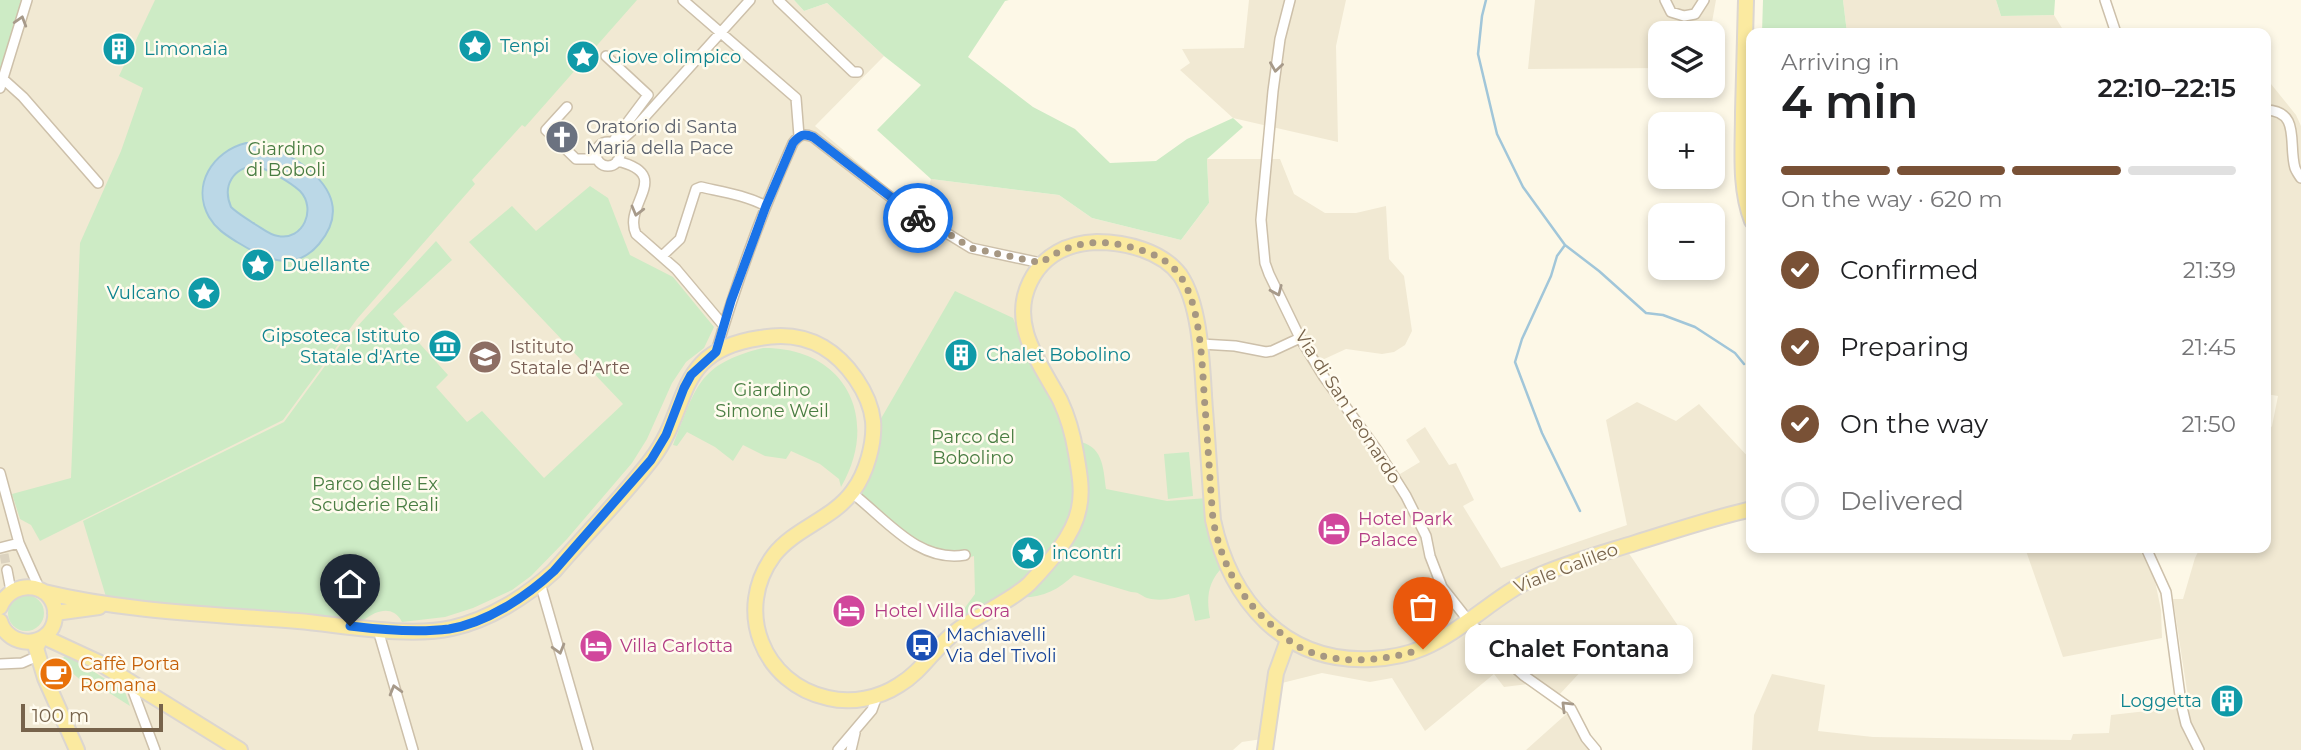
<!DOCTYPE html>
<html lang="en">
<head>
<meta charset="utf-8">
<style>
  :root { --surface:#fff; --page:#f6f6f6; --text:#202124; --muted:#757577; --line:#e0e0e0; --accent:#795136 }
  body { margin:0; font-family:Montserrat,sans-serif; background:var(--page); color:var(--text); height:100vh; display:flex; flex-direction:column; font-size:26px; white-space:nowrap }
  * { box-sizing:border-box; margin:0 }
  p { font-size:23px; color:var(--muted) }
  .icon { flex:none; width:38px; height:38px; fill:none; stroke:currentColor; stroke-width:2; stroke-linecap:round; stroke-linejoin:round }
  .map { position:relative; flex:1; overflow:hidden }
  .side { position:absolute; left:1746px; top:28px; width:525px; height:525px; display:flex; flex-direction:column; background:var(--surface); border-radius:14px; box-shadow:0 4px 10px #0003 }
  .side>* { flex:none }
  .tools { position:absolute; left:1648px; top:21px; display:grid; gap:14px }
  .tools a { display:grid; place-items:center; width:77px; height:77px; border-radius:14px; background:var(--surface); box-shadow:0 4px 10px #0003; font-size:35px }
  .scale { position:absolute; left:21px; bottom:18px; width:142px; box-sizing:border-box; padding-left:7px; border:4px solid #77634b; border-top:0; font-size:19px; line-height:24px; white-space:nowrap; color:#77634b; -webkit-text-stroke:5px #fffbee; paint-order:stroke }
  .pin { position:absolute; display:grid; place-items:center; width:60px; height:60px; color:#fff; margin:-72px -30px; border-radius:50% 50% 50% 0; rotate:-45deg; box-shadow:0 0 7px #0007 }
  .pin .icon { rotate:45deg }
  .courier { position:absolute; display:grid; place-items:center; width:70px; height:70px; margin:-35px; border:5px solid #1a73e8; border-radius:50%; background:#fff; color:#222; box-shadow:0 2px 9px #0007 }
  .bubble { position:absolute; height:49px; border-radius:14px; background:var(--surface); box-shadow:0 4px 10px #0003; font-size:23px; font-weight:600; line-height:49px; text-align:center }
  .headline em { font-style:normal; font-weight:600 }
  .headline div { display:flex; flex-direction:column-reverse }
  .headline { display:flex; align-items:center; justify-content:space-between; height:119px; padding:0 35px }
  h1 { font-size:46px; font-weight:600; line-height:52px }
  .bar { display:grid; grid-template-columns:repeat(4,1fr); gap:10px 7px; align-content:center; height:84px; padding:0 35px }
  .bar i { height:9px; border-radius:5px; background:var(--line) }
  .bar .selected { background:var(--accent) }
  .bar p { grid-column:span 4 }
  ol { padding:0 35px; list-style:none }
  li { display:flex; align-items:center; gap:21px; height:77px }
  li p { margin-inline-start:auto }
  li .icon { padding:7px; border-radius:50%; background:var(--accent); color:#fff; stroke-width:4 }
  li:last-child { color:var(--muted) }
  li i { width:38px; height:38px; border:4px solid var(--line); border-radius:50% }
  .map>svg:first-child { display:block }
  .residential { fill:#f1e9d3 }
  .green { fill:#cdebc5 }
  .water { fill:#bbd8e7; stroke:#a1c6d9; stroke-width:2; fill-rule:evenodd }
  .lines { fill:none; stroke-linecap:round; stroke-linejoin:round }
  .stream { stroke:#a1c6d9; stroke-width:2.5 }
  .street-tunnel { stroke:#dcd3c0; stroke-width:9; stroke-dasharray:9 4.5; stroke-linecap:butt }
  .street-casing { stroke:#cdc0aa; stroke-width:12 }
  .primary-casing { stroke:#dcd6d0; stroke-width:18 }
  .street { stroke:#fff; stroke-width:9 }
  .primary { stroke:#fbeaa0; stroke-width:14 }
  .oneway { stroke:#a79a8a }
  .done { stroke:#a69782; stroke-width:7; stroke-dasharray:0 12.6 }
  .route { stroke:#1a73e8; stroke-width:9 }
  .labels { text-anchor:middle; stroke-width:5; stroke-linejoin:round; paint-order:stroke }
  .culture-label { font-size:18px; fill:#0d838f; stroke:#fffbee; text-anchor:start }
  .worship-label { font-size:18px; fill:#5b616d; stroke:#fffbee; text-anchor:start }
  .park-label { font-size:18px; fill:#497d42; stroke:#fffbee }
  .education-label { font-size:18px; fill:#785e54; stroke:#fffbee; text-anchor:start }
  .street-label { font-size:18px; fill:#77634b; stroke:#fffbee }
  .hotel-label { font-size:18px; fill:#b23c85; stroke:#fffbee; text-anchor:start }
  .transit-label { font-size:18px; fill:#164399; stroke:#fffbee; text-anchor:start }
  .food-label { font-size:18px; fill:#c56008; stroke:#fffbee; text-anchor:start }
</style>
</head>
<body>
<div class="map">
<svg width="2301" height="750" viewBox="0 0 2301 750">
  <rect width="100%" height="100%" fill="#fdf8e7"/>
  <path class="residential" d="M0,0H794L804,11L827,3L884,56L815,126L920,215L931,179L1059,195L1092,218L1181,240L1209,203L1207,159H1280L1294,194L1325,213H1356L1386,206L1389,259L1404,276L1412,331L1405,345L1394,352L1382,354L1346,349L1320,361L1352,410L1400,474L1420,462L1406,440L1425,427L1449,465L1456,463L1474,500L1463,506L1501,568L1627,525L1606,420L1637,402L1676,421L1699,404L1752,461V517L1628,552L1687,639L1670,661L1624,625L1559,695L1536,683L1504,687L1494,674L1425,731L1392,678L1370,682L1322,673L1282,683L1275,737L1242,742L1233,750H0Z
    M1249,0H1346L1336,46L1338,142L1233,118L1180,70L1190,63L1182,49L1244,48Z
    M1535,0H1716L1710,33H1661V68L1528,69Z
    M1843,0H1996L2001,16L2054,15L2065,33H1847Z
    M2266,82L2271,84L2296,115L2301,126V750H1752L1754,715L1772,674L1825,685L1818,731L1873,737L2071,740L2073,734L2109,733L2111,715L2174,708L2189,704L2173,599H2183L2195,558L2200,548H2266V435L2272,426L2278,396L2266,394Z
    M2025,548H2139L2155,581L2161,610L2162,638L2063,657Z
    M1573,708L1590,737L1601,750H1526Z"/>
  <path class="green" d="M0,0H21L0,77Z
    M155,0H637L525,127L522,125L472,180L475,184L357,319L283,420L40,541L31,525L20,519L12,494L71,478L80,243L121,151L143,88L119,76Z
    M794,0H1009L1005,1L968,57L1033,107L1075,129L1110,163L1156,161L1187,139L1233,118L1243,127L1207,159L1209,203L1181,240L1092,218L1059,195L931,179L877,130L921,85L884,56L827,3L804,11Z
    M1763,0H1843L1847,33H1762Z
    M1996,0H2055L2054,15L2001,16Z
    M590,186L608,198L630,255L673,277L714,327L704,348L686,362L672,383L647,439L632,463L567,539L531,576L512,590L473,608L445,617L402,622C393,605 377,610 364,620L107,600L83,521L284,422L341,344L436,241L452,260L393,314L448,375L436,387L467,422L482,411L544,478L623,404L469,242L512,206L536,231Z
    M955,291L1013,318L1025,348L1063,418L1069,440L1076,505L1056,547L1024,582L964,619V609L975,594L974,556C924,571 887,529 854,498L879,422Z
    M763,348C845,347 881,418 841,487L839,479L820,464L791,451L786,459L765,456L743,445L733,461L715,447L687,432L677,446L673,445C696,388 697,364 763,348Z
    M1076,441C1103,445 1103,466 1106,489L1167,501L1208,498L1223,567C1208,581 1206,598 1210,618L1195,621L1189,594C1176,598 1161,602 1147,598C1140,595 1139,592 1131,592L1074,575C1057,591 1040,599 1017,597L1082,517Z
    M1189,452L1193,496L1168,499L1164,454Z
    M8 613a18 18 0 1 1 36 0a18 18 0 1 1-36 0Z
    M67,654L125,692L130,706L100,687L95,692L59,662Z"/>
  <path class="water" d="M246,143C264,142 276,148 291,157C324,177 350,207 319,244C294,274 263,258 237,242C226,235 216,229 209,217C191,185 213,151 246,143ZM256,166C269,170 290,182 300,191C317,209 303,241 278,236C269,235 261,227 253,223C246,218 237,213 231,207C222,186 233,167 256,166Z"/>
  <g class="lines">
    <path class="stream" d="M1486,0L1482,16L1478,54L1497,134L1523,187L1565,245L1599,271L1646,313L1663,315L1695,327L1735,353L1744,364
      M1565,245L1557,256L1551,276L1522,339L1515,362L1542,433L1580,511"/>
    <path class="street-tunnel" d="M4,554L7,570"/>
    <defs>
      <path id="street" d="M683,0L796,98L799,136
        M778,0L853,72H858
        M1290,0L1280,39L1273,91L1261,220L1265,263L1269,274L1300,338L1324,377L1377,450L1406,496L1426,536L1430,556L1442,587L1468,620L1505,659L1523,675L1571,709L1586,738L1596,750
        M1665,0L1671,12L1684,16L1695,14L1704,0
        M2105,0L2116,33
        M606,56L648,95L612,143
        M3,79L23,97L98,183
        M0,88L27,0
        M567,107L546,130L576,159H596
        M2266,110C2301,111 2288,144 2295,168C2295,169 2300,177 2301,178
        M596 154a12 12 0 1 1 24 0a12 12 0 1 1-24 0Z
        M616,145L633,130L750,0
        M617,161C675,175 622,204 636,234L676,269L724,326
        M662,256L680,239L696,189L701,187C723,192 745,195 766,206
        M1201,344L1235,346L1266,352L1272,351L1300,338
        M716,352C737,281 762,211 793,143C799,135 803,133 813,137L920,220L935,226L971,248L1041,263
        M0,473L19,543L40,590
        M852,493C886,519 918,563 965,555
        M0,548L19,543
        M2146,548L2166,592L2181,703L2186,724L2199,750
        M7,570L11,591
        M540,583L588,750
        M378,630L413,750
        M0,664L22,663L31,659
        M130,683L155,750
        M838,750L872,710L877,696
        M851,750L855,733"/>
      <path id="primary" d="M1746,0C1745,38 1744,76 1743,113C1743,148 1739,188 1752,221
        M44,592C127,612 213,614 298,621C343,625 408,638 452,628C489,620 527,596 554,571C586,534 621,499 651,460C692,407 672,351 760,338C781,334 804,336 823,347C847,361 870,393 873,421C875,443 866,474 853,491C833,519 795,528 774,555C733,610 763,684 828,698C852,704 879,698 899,685C923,671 936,645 959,629C981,613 1010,602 1029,584C1048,564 1074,536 1079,508C1083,490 1079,471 1076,453C1073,435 1068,417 1060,400C1040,363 1009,325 1030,282C1043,255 1068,243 1097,242C1126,242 1162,251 1180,275C1202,307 1202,371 1205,410C1208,446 1210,483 1213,520C1230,600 1284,664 1372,659C1389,658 1407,655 1423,648C1465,630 1496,594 1540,575C1570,562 1603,553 1635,543C1674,531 1712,518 1752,509
        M0,607C13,575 59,584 55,618C51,649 8,649 0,621
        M55,613L99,607
        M44,637L98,662L240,750
        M40,640L36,648L45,678L77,750
        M1265,750L1276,673L1288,640"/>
    </defs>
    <use href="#street" class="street-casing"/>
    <use href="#primary" class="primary-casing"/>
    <use href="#street" class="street"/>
    <use href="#primary" class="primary"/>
  </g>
  <defs><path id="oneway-chevron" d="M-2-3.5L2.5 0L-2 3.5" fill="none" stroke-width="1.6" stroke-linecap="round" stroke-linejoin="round" transform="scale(1.75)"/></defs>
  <g class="oneway">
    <use href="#oneway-chevron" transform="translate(21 21) rotate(-73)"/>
    <use href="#oneway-chevron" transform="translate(1276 67) rotate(98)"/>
    <use href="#oneway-chevron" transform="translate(637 211) rotate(105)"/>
    <use href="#oneway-chevron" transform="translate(1277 291) rotate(66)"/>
    <use href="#oneway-chevron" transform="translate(559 649) rotate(74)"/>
    <use href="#oneway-chevron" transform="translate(395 690) rotate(-106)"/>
    <use href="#oneway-chevron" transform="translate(1566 706) rotate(-135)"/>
  </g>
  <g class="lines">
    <path class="done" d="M918,218L946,232L971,248L1041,263C1066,244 1095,238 1126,246C1148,251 1168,258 1181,277C1202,309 1202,369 1205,407C1208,445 1210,482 1213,520C1221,560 1237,594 1268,622C1278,630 1286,639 1297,646C1335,667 1383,661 1423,649"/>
    <path class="route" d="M350,626C382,630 417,633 449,629C486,623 526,597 554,571L651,460L666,435L684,388L691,375L716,352L731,301L766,206L793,143C800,135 803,133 813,137L918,218"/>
  </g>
  <defs>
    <symbol id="sight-disc" viewBox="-11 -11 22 22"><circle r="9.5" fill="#0f9aa8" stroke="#fffbee"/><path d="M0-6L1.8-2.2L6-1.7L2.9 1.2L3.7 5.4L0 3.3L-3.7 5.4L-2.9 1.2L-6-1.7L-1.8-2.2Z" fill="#fff"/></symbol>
    <symbol id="building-disc" viewBox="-11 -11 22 22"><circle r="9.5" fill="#0f9aa8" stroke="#fffbee"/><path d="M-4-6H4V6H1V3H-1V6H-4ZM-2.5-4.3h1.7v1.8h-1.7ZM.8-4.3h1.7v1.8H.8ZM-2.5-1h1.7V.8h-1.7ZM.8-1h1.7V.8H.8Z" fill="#fff"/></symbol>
    <symbol id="church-disc" viewBox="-11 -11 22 22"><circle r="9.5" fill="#6b7280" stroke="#fffbee"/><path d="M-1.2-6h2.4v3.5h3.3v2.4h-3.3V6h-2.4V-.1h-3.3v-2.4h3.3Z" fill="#fff"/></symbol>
    <symbol id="museum-disc" viewBox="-11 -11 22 22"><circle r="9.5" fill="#0f9aa8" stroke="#fffbee"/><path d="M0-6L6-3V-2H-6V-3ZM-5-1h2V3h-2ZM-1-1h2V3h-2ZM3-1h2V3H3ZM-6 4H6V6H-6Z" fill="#fff"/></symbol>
    <symbol id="school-disc" viewBox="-11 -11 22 22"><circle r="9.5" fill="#8d6e63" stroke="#fffbee"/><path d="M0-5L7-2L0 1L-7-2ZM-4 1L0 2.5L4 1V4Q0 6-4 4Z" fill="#fff"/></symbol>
    <symbol id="hotel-disc" viewBox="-11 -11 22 22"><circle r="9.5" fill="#d1479c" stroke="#fffbee"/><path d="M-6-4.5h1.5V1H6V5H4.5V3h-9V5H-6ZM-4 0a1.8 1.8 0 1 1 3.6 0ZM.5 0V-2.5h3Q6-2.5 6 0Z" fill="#fff"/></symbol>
    <symbol id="bus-disc" viewBox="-11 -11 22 22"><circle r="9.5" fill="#1a4fb4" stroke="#fffbee"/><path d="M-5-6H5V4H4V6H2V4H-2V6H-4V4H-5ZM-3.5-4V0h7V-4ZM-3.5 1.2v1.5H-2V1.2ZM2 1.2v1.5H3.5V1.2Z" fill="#fff"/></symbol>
    <symbol id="cafe-disc" viewBox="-11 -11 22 22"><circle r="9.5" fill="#e8710a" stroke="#fffbee"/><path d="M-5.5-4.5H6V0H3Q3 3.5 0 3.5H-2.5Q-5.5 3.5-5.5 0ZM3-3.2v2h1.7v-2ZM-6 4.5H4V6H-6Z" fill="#fff"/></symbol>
  </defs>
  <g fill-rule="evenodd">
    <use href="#sight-disc" x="456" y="27" width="38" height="38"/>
    <use href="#building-disc" x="100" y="30" width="38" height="38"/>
    <use href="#sight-disc" x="564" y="38" width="38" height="38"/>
    <use href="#church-disc" x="543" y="118" width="38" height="38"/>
    <use href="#sight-disc" x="239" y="246" width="38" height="38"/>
    <use href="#sight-disc" x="185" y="274" width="38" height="38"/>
    <use href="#museum-disc" x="426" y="327" width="38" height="38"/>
    <use href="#building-disc" x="942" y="336" width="38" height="38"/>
    <use href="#school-disc" x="466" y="338" width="38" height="38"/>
    <use href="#hotel-disc" x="1315" y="510" width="38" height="38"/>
    <use href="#sight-disc" x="1009" y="534" width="38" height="38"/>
    <use href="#hotel-disc" x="830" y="592" width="38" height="38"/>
    <use href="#bus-disc" x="903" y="626" width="38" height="38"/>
    <use href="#hotel-disc" x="577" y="627" width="38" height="38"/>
    <use href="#cafe-disc" x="37" y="655" width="38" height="38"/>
    <use href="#building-disc" x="2208" y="682" width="38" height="38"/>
  </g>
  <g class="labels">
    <g class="culture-label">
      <text x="500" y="52">Tenpi</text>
      <text x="144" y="55">Limonaia</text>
      <text x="608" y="63">Giove olimpico</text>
      <text x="282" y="271">Duellante</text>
      <text x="180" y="299" text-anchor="end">Vulcano</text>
      <text x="420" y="342" text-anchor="end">Gipsoteca Istituto<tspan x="420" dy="21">Statale d'Arte</tspan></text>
      <text x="986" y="361">Chalet Bobolino</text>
      <text x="1052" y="559">incontri</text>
      <text x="2202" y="707" text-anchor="end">Loggetta</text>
    </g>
    <g class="worship-label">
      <text x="586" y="133">Oratorio di Santa<tspan x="586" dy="21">Maria della Pace</tspan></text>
    </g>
    <g class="park-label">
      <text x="286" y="155">Giardino<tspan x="286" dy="21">di Boboli</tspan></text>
      <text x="772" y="396">Giardino<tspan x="772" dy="21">Simone Weil</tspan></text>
      <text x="973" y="443">Parco del<tspan x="973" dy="21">Bobolino</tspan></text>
      <text x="375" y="490">Parco delle Ex<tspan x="375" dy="21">Scuderie Reali</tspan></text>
    </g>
    <g class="education-label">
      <text x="510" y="353">Istituto<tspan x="510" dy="21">Statale d'Arte</tspan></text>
    </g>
    <g class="street-label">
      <text transform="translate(1348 407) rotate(57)" y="6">Via di San Leonardo</text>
      <text transform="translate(1566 568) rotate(-21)" y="6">Viale Galileo</text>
    </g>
    <g class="hotel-label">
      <text x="1358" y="525">Hotel Park<tspan x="1358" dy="21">Palace</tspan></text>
      <text x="874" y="617">Hotel Villa Cora</text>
      <text x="620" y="652">Villa Carlotta</text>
    </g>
    <g class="transit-label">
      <text x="946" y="641">Machiavelli<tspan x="946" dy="21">Via del Tivoli</tspan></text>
    </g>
    <g class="food-label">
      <text x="80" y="670">Caffè Porta<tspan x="80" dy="21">Romana</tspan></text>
    </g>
  </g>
</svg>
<div class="tools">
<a><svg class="icon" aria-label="layers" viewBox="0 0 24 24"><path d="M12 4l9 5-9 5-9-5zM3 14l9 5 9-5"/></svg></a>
<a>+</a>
<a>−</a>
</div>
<div class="scale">100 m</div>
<div class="pin" style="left:1423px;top:649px;background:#ea580c"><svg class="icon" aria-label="bag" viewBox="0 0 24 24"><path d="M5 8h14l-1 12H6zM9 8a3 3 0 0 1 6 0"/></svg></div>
<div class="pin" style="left:350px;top:626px;background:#1f2937"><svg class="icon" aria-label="home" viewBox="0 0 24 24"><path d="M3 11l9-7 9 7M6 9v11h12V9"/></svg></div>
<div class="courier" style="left:918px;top:218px"><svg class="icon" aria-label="bike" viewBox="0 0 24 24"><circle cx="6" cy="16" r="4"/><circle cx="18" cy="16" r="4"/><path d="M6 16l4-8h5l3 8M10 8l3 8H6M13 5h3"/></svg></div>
<div class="bubble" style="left:1465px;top:625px;width:228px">Chalet Fontana</div>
<section class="side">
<div class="headline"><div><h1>4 min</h1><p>Arriving in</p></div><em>22:10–22:15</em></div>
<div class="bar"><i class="selected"></i><i class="selected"></i><i class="selected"></i><i></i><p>On the way · 620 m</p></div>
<ol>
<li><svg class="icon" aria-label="check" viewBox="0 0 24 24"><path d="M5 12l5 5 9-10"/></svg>Confirmed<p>21:39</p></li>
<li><svg class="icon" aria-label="check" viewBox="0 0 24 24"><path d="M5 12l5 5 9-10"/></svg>Preparing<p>21:45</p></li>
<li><svg class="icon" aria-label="check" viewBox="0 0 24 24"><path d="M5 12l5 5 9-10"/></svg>On the way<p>21:50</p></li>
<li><i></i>Delivered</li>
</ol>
</section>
</div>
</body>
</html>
